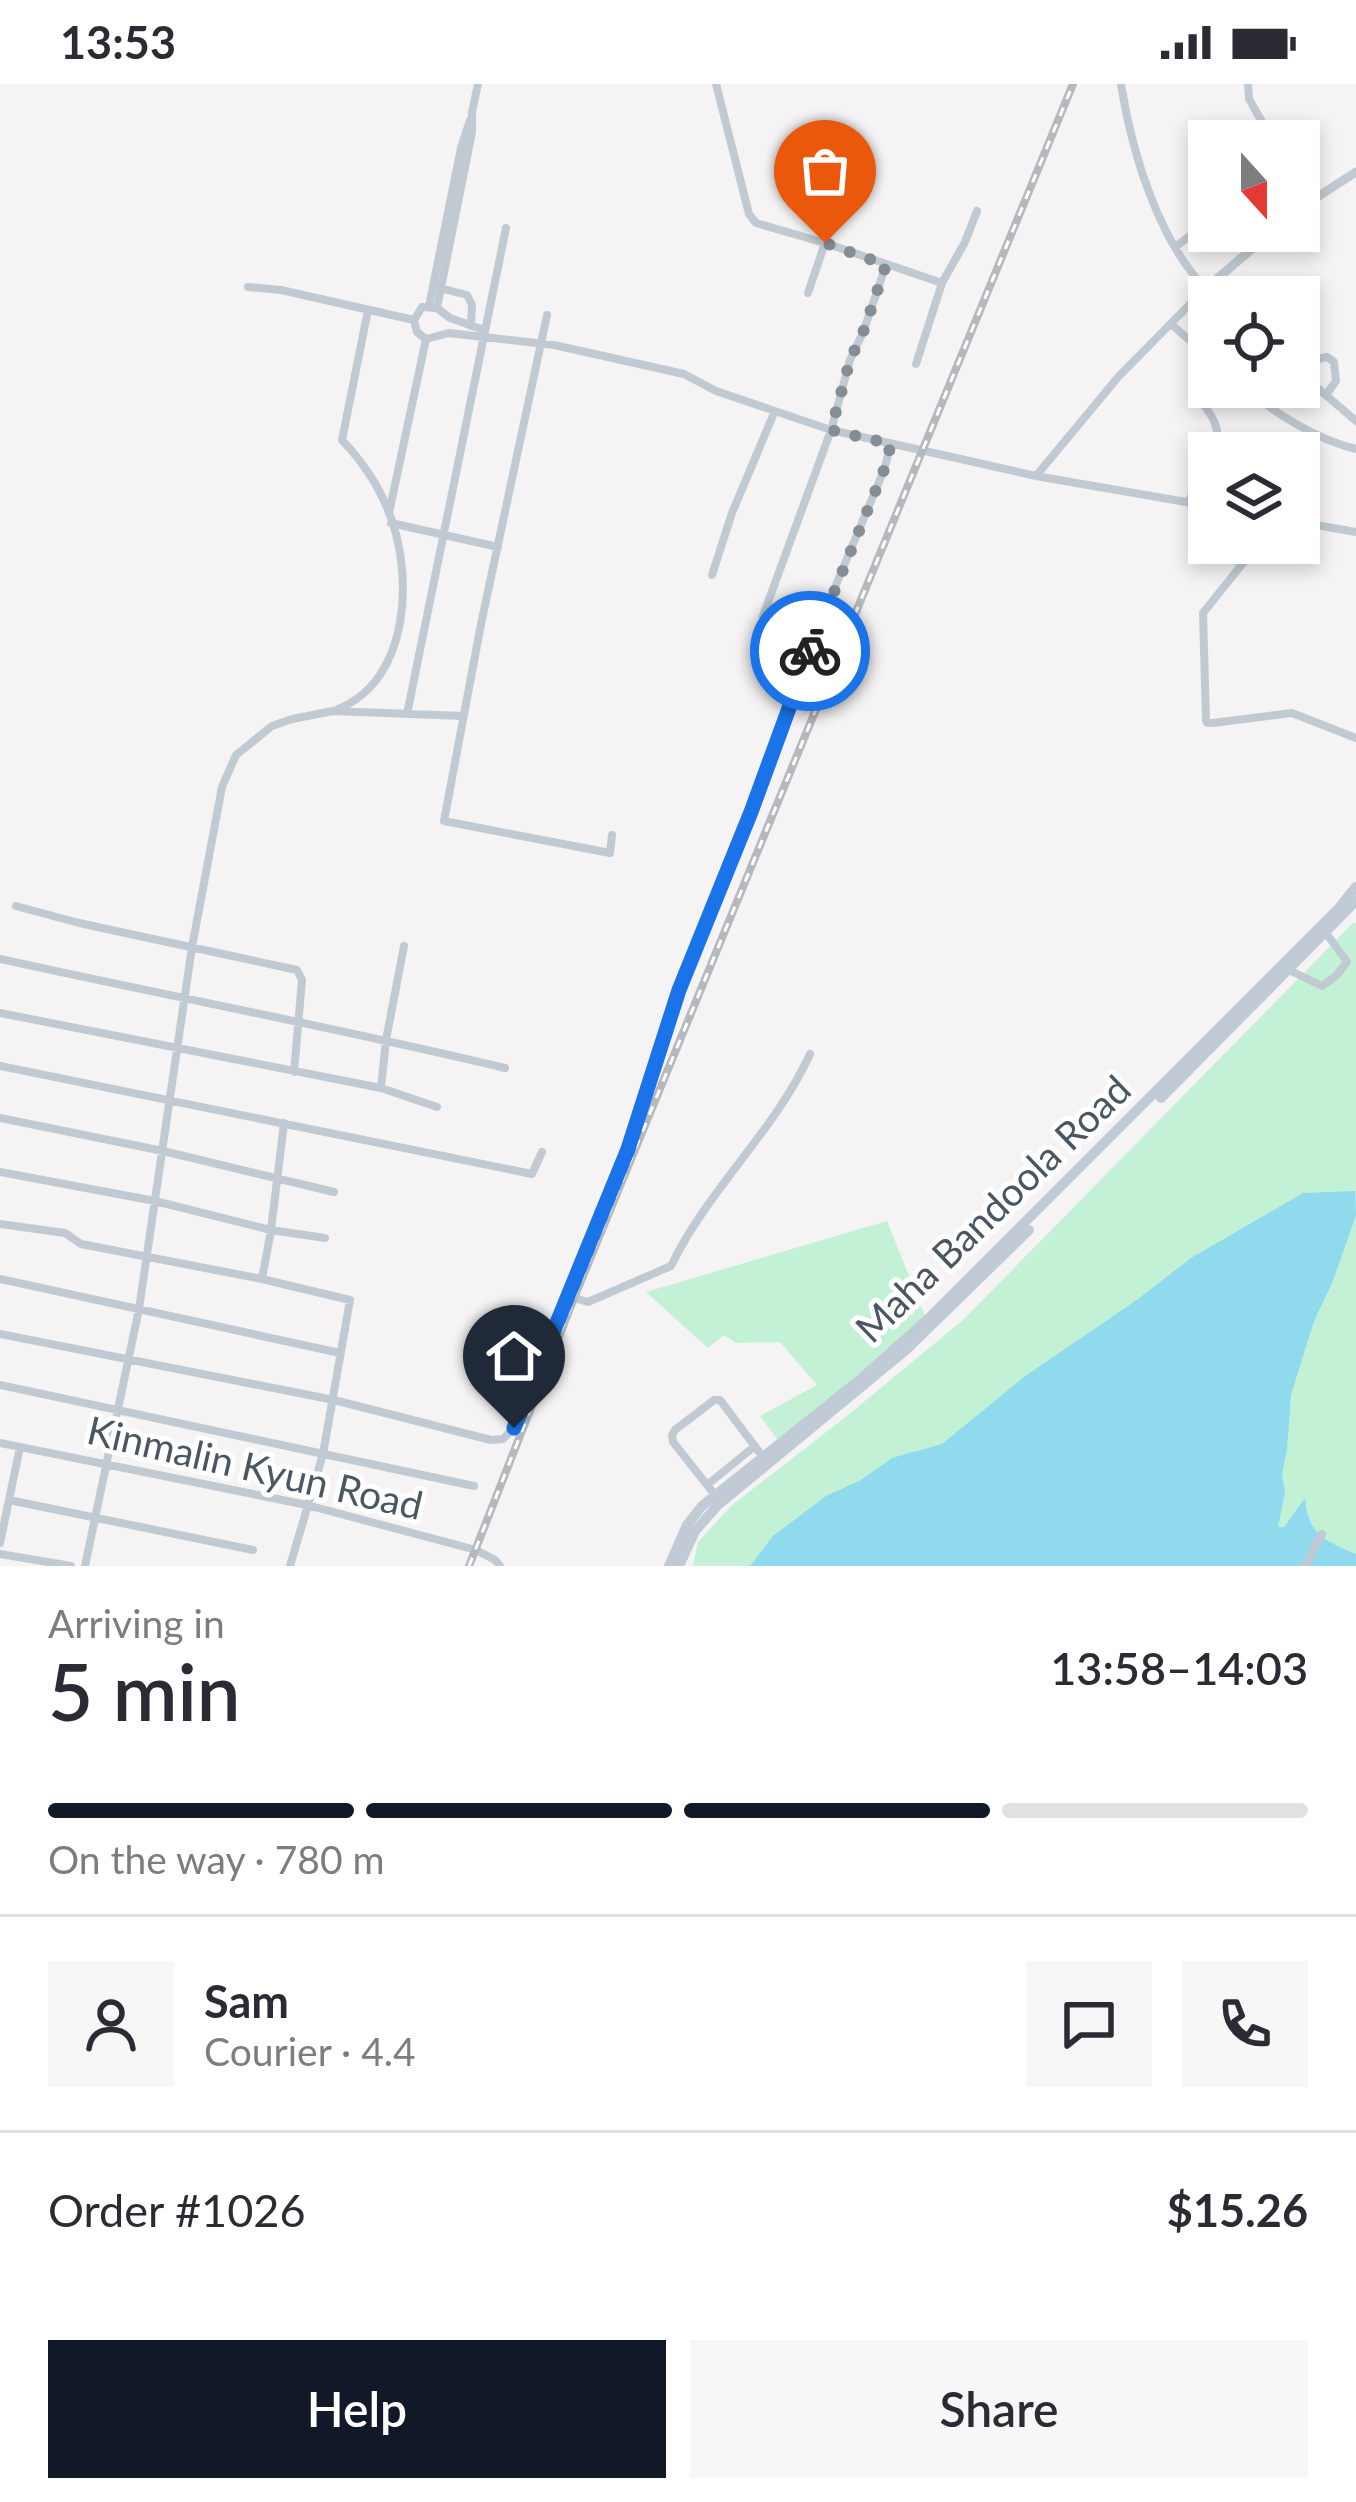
<!DOCTYPE html>
<html lang="en">
<head>
<meta charset="utf-8">
<style>
  :root { --surface:#fff; --page:#f7f7f7; --text:#2b2b33; --muted:#7c7c81; --line:#e1e1e2; --accent:#111827 }
  body { margin:0; font-family:Lato,sans-serif; background:var(--page); color:var(--text); height:100vh; display:flex; flex-direction:column; font-size:45px; white-space:nowrap }
  * { box-sizing:border-box; margin:0 }
  p { font-size:39px; color:var(--muted) }
  .icon { flex:none; width:66px; height:66px; fill:none; stroke:currentColor; stroke-width:2; stroke-linecap:round; stroke-linejoin:round }
  .map { position:relative; height:1482px; overflow:hidden }
  .details { display:flex; flex-direction:column; background:var(--surface); flex:1 }
  .details>* { flex:none }
  .needle { width:78px; rotate:159deg }
  .tools { position:absolute; left:1188px; top:36px; display:grid; gap:24px }
  .tools a { display:grid; place-items:center; width:132px; height:132px; border-radius:0px; background:var(--surface); box-shadow:0 6px 18px #0003; font-size:60px }
  .pin { position:absolute; display:grid; place-items:center; width:102px; height:102px; color:#fff; margin:-123px -51px; border-radius:50% 50% 50% 0; rotate:-45deg; box-shadow:0 0 12px #0007 }
  .pin .icon { rotate:45deg }
  .courier { position:absolute; display:grid; place-items:center; width:120px; height:120px; margin:-60px; border:9px solid #1a73e8; border-radius:50%; background:#fff; color:#222; box-shadow:0 3px 15px #0007 }
  .overview em { font-style:normal; font-weight:600 }
  .overview div { display:flex; flex-direction:column-reverse }
  .overview { display:flex; align-items:center; justify-content:space-between; height:204px; padding:0 48px }
  h1 { font-size:78px; font-weight:600; line-height:90px }
  .bar { display:grid; grid-template-columns:repeat(4,1fr); gap:18px 12px; align-content:center; height:144px; padding:0 48px }
  .bar i { height:15px; border-radius:9px; background:var(--line) }
  .bar .current { background:var(--accent) }
  .bar p { grid-column:span 4 }
  .line { display:flex; align-items:center; gap:30px; padding:0 48px; border-top:3px solid var(--line) }
  .line div { flex:1 }
  .round { display:grid; place-items:center; flex:none; width:126px; height:126px; border-radius:0px; background:var(--page) }
  .primary-button { display:flex; gap:24px; margin-top:auto; padding:24px 48px }
  .primary-button a { flex:1; height:138px; border-radius:0px; background:var(--accent); color:#fff; font-size:48px; font-weight:600; line-height:138px; text-align:center }
  .primary-button a+a { background:var(--page); color:var(--text) }
  .status { display:flex; justify-content:space-between; align-items:center; height:84px; padding:0 60px; background:var(--surface); direction:ltr }
  .status svg { height:33px; fill:currentColor }
  .map>svg:first-child { display:block }
  .green { fill:#c3f1d5 }
  .water { fill:#90daee }
  .lines { fill:none; stroke-linecap:round; stroke-linejoin:round }
  .minor { stroke:#c1cad2; stroke-width:8 }
  .tertiary { stroke:#c1cad2; stroke-width:9 }
  .secondary { stroke:#c1cbd6; stroke-width:10 }
  .rail-casing { stroke:#b5b8bd; stroke-width:8 }
  .rail { stroke:#fff; stroke-width:3; stroke-dasharray:9; stroke-linecap:butt }
  .done { stroke:#868d94; stroke-width:12; stroke-dasharray:0 21.6 }
  .route { stroke:#1a73e8; stroke-width:15 }
  .labels { text-anchor:middle; stroke-width:10; stroke-linejoin:round; paint-order:stroke }
  .street-label { font-size:39px; fill:#4a5661; stroke:#fff }
</style>
</head>
<body>
<div class="status"><b>13:53</b><svg viewBox="0 0 49 12"><path d="M0 12V9h3v3zM5 12V6h3v6zM10 12V3h3v9zM15 12V0h3v12zM26 1h20v11H26zM47 4h2v5h-2z"/></svg></div>
<div class="map">
<svg width="1356" height="1482" viewBox="0 0 1356 1482">
  <rect width="100%" height="100%" fill="#f5f3f3"/>
  <path class="green" d="M1353,839H1356V1482H693L698,1458L731,1422L848,1331L963,1236Z
    M887,1137L927,1237L781,1360L760,1332L817,1301L780,1258L736,1259L724,1251L708,1264L646,1208Z"/>
  <path class="water" d="M1355,1107L1356,1131L1333,1197L1314,1237L1291,1311L1287,1365L1282,1390L1285,1408L1278,1443H1284L1305,1414C1308,1451 1325,1457 1356,1470V1482H750L773,1452L826,1412L861,1396L892,1374L942,1360L1024,1293L1138,1215L1191,1174L1303,1109Z"/>
  <g class="lines">
    <path class="minor" d="M716,0L749,130L756,139L825,159L808,209
      M1121,0C1132,70 1160,164 1214,213
      M1248,0L1249,15L1273,57
      M1209,40L1219,57
      M861,81L860,106L842,112L825,159L942,199
      M1299,99L1309,116
      M1175,163L1209,138
      M248,203L281,206L414,236
      M440,204L467,211L472,221L471,242
      M429,222L461,64L470,36
      M437,224L472,48V28L478,0
      M547,231L481,540L444,737L610,769L612,751
      M1171,240L1209,273
      M484,246L450,234L437,224L422,223L414,236L417,248L426,255L449,249L554,261L684,290L716,307L831,346L1036,392L1209,422
      M916,280L942,199L965,158L977,127
      M1299,288L1356,337
      M1301,290C1307,281 1317,274 1327,273L1334,278L1336,297L1326,311
      M1243,303C1275,329 1316,355 1356,365
      M1201,318C1214,333 1224,350 1212,369
      M1036,392L1119,292L1205,205
      M1188,419L1209,374
      M389,429L426,255
      M1299,438L1356,448
      M391,439L498,463
      M1259,459L1203,529L1206,636L1207,639H1213L1292,629L1356,654
      M712,491L732,429L774,329
      M763,532L831,346L850,276L864,246L886,181
      M338,625C411,596 414,488 388,426C378,401 360,375 342,356L368,226
      M407,630L506,144
      M16,822L79,839L297,886L302,896L294,988
      M0,875C168,912 338,944 505,984
      M1289,886L1322,902L1336,892L1347,878L1326,849
      M0,929L381,1004L437,1023
      M0,982L532,1090L542,1068
      M381,1004L386,956L404,862
      M0,1034L163,1067L334,1108
      M0,1088L155,1117L271,1146L325,1154
      M0,1140L65,1149L81,1160L262,1195L350,1216L323,1370L290,1482
      M0,1195L340,1269
      M262,1195L271,1146L284,1039
      M574,1214L588,1218L671,1182C708,1105 775,1047 810,970
      M0,1250L334,1316L491,1356L503,1355L514,1344L628,1065L679,906L751,728L818,544L884,386L891,360
      M0,1301L474,1402
      M0,1359L307,1421L476,1466L495,1476L500,1482
      M707,1401L755,1362
      M715,1411L673,1358L672,1351L675,1346L714,1316H720L763,1373
      M9,1416L253,1466
      M0,1459L20,1363
      M0,1470L71,1482
      M85,1482L139,1225L192,863L222,703L236,671L272,642L292,635L333,627L463,632
      M1305,1482L1322,1450"/>
    <path class="tertiary" d="M1299,125L1356,88
      M1205,205L1273,147"/>
    <path class="secondary" d="M1161,1014L1356,817
      M669,1482L687,1441L702,1422L862,1294L928,1235L1339,824L1356,803
      M679,1482L695,1447L718,1421L906,1266L1029,1146"/>
    <defs>
      <path id="rail" d="M469,1482L574,1214L1073,0"/>
    </defs>
    <use href="#rail" class="rail-casing"/>
    <use href="#rail" class="rail"/>
  </g>
  <g class="lines">
    <path class="done" d="M810,567L884,386L891,360L831,346L850,276L864,246L886,181L825,159"/>
    <path class="route" d="M514,1344L628,1065L679,906L751,728L810,567"/>
  </g>
  <g class="labels">
    <g class="street-label">
      <text transform="translate(993 1125) rotate(-44)" y="14">Maha Bandoola Road</text>
      <text transform="translate(255 1384) rotate(13)" y="14">Kinmalin Kyun Road</text>
    </g>
  </g>
</svg>
<div class="tools">
<a><svg class="needle" viewBox="-14 -14 28 28"><path d="M0-13l5 13h-10z" fill="#e53935"/><path d="M0 13l5-13h-10z" fill="#7c7c81"/></svg></a>
<a><svg class="icon" aria-label="locate" viewBox="0 0 24 24"><circle cx="12" cy="12" r="6"/><path d="M12 2v4M12 18v4M2 12h4M18 12h4"/></svg></a>
<a><svg class="icon" aria-label="layers" viewBox="0 0 24 24"><path d="M12 4l9 5-9 5-9-5zM3 14l9 5 9-5"/></svg></a>
</div>
<div class="pin" style="left:825px;top:159px;background:#ea580c"><svg class="icon" aria-label="bag" viewBox="0 0 24 24"><path d="M5 8h14l-1 12H6zM9 8a3 3 0 0 1 6 0"/></svg></div>
<div class="pin" style="left:514px;top:1344px;background:#1f2937"><svg class="icon" aria-label="home" viewBox="0 0 24 24"><path d="M3 11l9-7 9 7M6 9v11h12V9"/></svg></div>
<div class="courier" style="left:810px;top:567px"><svg class="icon" aria-label="bike" viewBox="0 0 24 24"><circle cx="6" cy="16" r="4"/><circle cx="18" cy="16" r="4"/><path d="M6 16l4-8h5l3 8M10 8l3 8H6M13 5h3"/></svg></div>
</div>
<section class="details">
<div class="overview"><div><h1>5 min</h1><p>Arriving in</p></div><em>13:58–14:03</em></div>
<div class="bar"><i class="current"></i><i class="current"></i><i class="current"></i><i></i><p>On the way · 780 m</p></div>
<div class="line" style="height:216px"><a class="round"><svg class="icon" aria-label="person" viewBox="0 0 24 24"><circle cx="12" cy="8" r="4"/><path d="M4 21q1-7 8-7t8 7"/></svg></a><div><b>Sam</b><p>Courier · 4.4</p></div><a class="round"><svg class="icon" aria-label="chat" viewBox="0 0 24 24"><path d="M4 5h16v11H9l-5 4z"/></svg></a><a class="round"><svg class="icon" aria-label="phone" viewBox="0 0 24 24"><path d="M5 4h4l2 5-3 2q2 4 5 5l2-3 5 2v4C11 20 4 13 5 4z"/></svg></a></div>
<div class="line" style="height:156px"><div>Order #1026</div><b>$15.26</b></div>
<div class="primary-button"><a>Help</a><a>Share</a></div>
</section>
</body>
</html>
